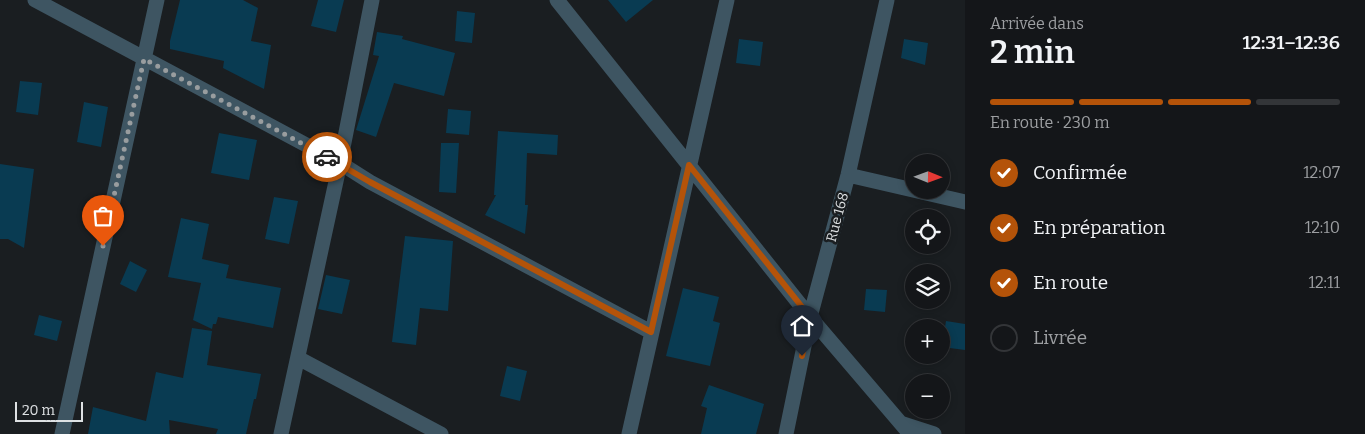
<!DOCTYPE html>
<html lang="fr">
<head>
<meta charset="utf-8">
<style>
  :root { --surface:#141619; --page:#1d1f22; --text:#f1f3f6; --muted:#9d9fa2; --line:#333538; --accent:#b45309 }
  body { margin:0; font-family:Bitter,serif; background:var(--page); color:var(--text); height:100vh; display:flex; flex-direction:column; font-size:19px; white-space:nowrap }
  * { box-sizing:border-box; margin:0 }
  p { font-size:16px; color:var(--muted) }
  .icon { flex:none; width:28px; height:28px; fill:none; stroke:currentColor; stroke-width:2; stroke-linecap:round; stroke-linejoin:round }
  .map { position:relative; flex:1; overflow:hidden }
  .sheet { display:flex; flex-direction:column; background:var(--surface); width:400px }
  .sheet>* { flex:none }
  .needle { width:32px; rotate:91deg }
  .buttons { position:absolute; left:905px; top:154px; display:grid; gap:10px }
  .buttons a { display:grid; place-items:center; width:45px; height:45px; border-radius:50%; background:var(--surface); box-shadow:0 2px 8px #0003,0 0 0 1px var(--line); font-size:25px }
  .scale { position:absolute; left:15px; bottom:12px; width:68px; box-sizing:border-box; padding-left:5px; border:2px solid #dee1e3; border-top:0; font-size:14px; line-height:18px; white-space:nowrap; color:#dee1e3; -webkit-text-stroke:4px #1a1e21; paint-order:stroke }
  .pin { position:absolute; display:grid; place-items:center; width:42px; height:42px; color:#fff; margin:-51px -21px; border-radius:50% 50% 50% 0; rotate:-45deg; box-shadow:0 0 5px #0007 }
  .pin .icon { rotate:45deg }
  .courier { position:absolute; display:grid; place-items:center; width:50px; height:50px; margin:-25px; border:4px solid #b45309; border-radius:50%; background:#fff; color:#222; box-shadow:0 1px 6px #0007 }
  .overview em { font-style:normal; font-weight:600 }
  .overview div { display:flex; flex-direction:column-reverse }
  .overview { display:flex; align-items:center; justify-content:space-between; height:85px; padding:0 25px }
  h1 { font-size:32px; font-weight:600; line-height:38px }
  .bar { display:grid; grid-template-columns:repeat(4,1fr); gap:8px 5px; align-content:center; height:60px; padding:0 25px }
  .bar i { height:6px; border-radius:4px; background:var(--line) }
  .bar .current { background:var(--accent) }
  .bar p { grid-column:span 4 }
  ol { padding:0 25px; list-style:none }
  li { display:flex; align-items:center; gap:15px; height:55px }
  li p { margin-inline-start:auto }
  li .icon { padding:5px; border-radius:50%; background:var(--accent); color:#fff; stroke-width:4 }
  li:last-child { color:var(--muted) }
  li i { width:28px; height:28px; border:2px solid var(--line); border-radius:50% }
  main { display:flex; flex:1; min-height:0 }
  .map>svg:first-child { display:block }
  .building { fill:#093b52 }
  .lines { fill:none; stroke-linecap:round; stroke-linejoin:round }
  .street { stroke:#3e5562; stroke-width:15 }
  .done { stroke:#999d9f; stroke-width:5; stroke-dasharray:0 9 }
  .route { stroke:#b45309; stroke-width:6 }
  .labels { text-anchor:middle; stroke-width:5; stroke-linejoin:round; paint-order:stroke }
  .street-label { font-size:14px; fill:#dee1e3; stroke:#1a1e21 }
</style>
</head>
<body>
<main>
<div class="map">
<svg width="965" height="434" viewBox="0 0 965 434">
  <rect width="100%" height="100%" fill="#1a1e21"/>
  <path class="building" d="M180,0H243L258,8L251,41L271,45L264,89L223,68L224,61L170,49V41Z
    M318,0H344L336,32L311,26Z
    M608,0H653L626,22Z
    M457,11L475,13L472,43L455,41Z
    M377,32L403,36L402,39L455,53L444,96L394,83L376,137L356,130L379,56L373,55Z
    M739,39L763,42L760,66L736,63Z
    M904,39L928,43L925,65L901,58Z
    M20,81L42,83L38,115L16,112Z
    M84,102L108,107L101,147L77,142Z
    M448,109L471,111L469,135L446,133Z
    M498,131L558,135L557,155L527,153L525,205H528L525,234L485,215L496,195H494Z
    M219,133L257,140L249,180L211,173Z
    M441,143H459L456,193L439,192Z
    M0,164L34,169L24,248L8,239H0Z
    M274,197L298,201L289,244L265,239Z
    M181,218L209,224L202,259L229,265L226,278L281,288L273,328L218,317L216,324H213L212,329L193,320L201,283L168,277Z
    M405,236L453,241L448,311L420,308L416,345L392,342Z
    M130,261L147,270L136,292L120,284Z
    M326,275L350,280L342,314L318,309Z
    M683,288L719,297L713,321L720,323L710,366L666,356Z
    M866,289L887,290L885,312L864,310Z
    M39,315L62,321L57,341L34,335Z
    M946,321L965,324V350L942,347Z
    M192,328L212,331L207,365L261,374L256,399H254L246,434H216L218,429L169,420L170,434H88L93,407L146,421L156,372L183,378Z
    M507,366L527,371L520,401L500,396Z
    M709,385L764,404L756,434H701L707,408L701,406Z"/>
  <g class="lines">
    <path class="street" d="M35,0L340,163L370,182L651,332
      M557,0L810,317L910,434
      M848,175L965,202
      M298,358L441,434
      M903,424L934,434
      M62,434L157,0
      M281,434L340,163L372,0
      M629,434L727,0
      M786,434L810,317L848,175L887,0"/>
  </g>
  <g class="lines">
    <path class="done" d="M103,246L144,59L327,157"/>
    <path class="route" d="M327,157L370,182L651,332L689,165L810,317L802,356"/>
  </g>
  <g class="labels">
    <g class="street-label">
      <text transform="translate(837 217) rotate(-75)" y="5">Rue 168</text>
    </g>
  </g>
</svg>
<div class="buttons">
<a><svg class="needle" viewBox="-14 -14 28 28"><path d="M0-13l5 13h-10z" fill="#e53935"/><path d="M0 13l5-13h-10z" fill="#9d9fa2"/></svg></a>
<a><svg class="icon" aria-label="locate" viewBox="0 0 24 24"><circle cx="12" cy="12" r="6"/><path d="M12 2v4M12 18v4M2 12h4M18 12h4"/></svg></a>
<a><svg class="icon" aria-label="layers" viewBox="0 0 24 24"><path d="M12 4l9 5-9 5-9-5zM3 14l9 5 9-5"/></svg></a>
<a>+</a>
<a>−</a>
</div>
<div class="scale">20 m</div>
<div class="pin" style="left:103px;top:246px;background:#ea580c"><svg class="icon" aria-label="bag" viewBox="0 0 24 24"><path d="M5 8h14l-1 12H6zM9 8a3 3 0 0 1 6 0"/></svg></div>
<div class="pin" style="left:802px;top:356px;background:#1f2937"><svg class="icon" aria-label="home" viewBox="0 0 24 24"><path d="M3 11l9-7 9 7M6 9v11h12V9"/></svg></div>
<div class="courier" style="left:327px;top:157px"><svg class="icon" aria-label="car" viewBox="0 0 24 24"><path d="M5 17H2v-5l4-1 3-4h7l3 4 3 1v5h-3M9 17h6M6 11h13"/><circle cx="7" cy="17" r="2"/><circle cx="17" cy="17" r="2"/></svg></div>
</div>
<section class="sheet">
<div class="overview"><div><h1>2 min</h1><p>Arrivée dans</p></div><em>12:31–12:36</em></div>
<div class="bar"><i class="current"></i><i class="current"></i><i class="current"></i><i></i><p>En route · 230 m</p></div>
<ol>
<li><svg class="icon" aria-label="check" viewBox="0 0 24 24"><path d="M5 12l5 5 9-10"/></svg>Confirmée<p>12:07</p></li>
<li><svg class="icon" aria-label="check" viewBox="0 0 24 24"><path d="M5 12l5 5 9-10"/></svg>En préparation<p>12:10</p></li>
<li><svg class="icon" aria-label="check" viewBox="0 0 24 24"><path d="M5 12l5 5 9-10"/></svg>En route<p>12:11</p></li>
<li><i></i>Livrée</li>
</ol>
</section>
</main>
</body>
</html>
